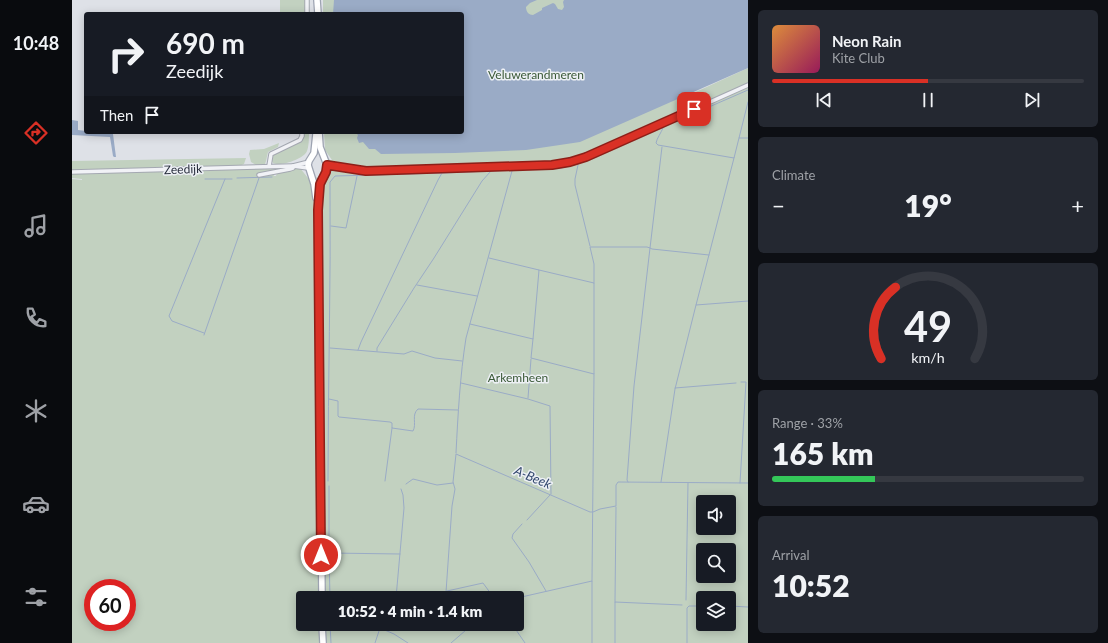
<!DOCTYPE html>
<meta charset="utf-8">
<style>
:root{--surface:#171b24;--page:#242831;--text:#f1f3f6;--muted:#9ea1a6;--line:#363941;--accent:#d93025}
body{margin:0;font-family:Lato,sans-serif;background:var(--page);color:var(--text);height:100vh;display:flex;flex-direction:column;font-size:15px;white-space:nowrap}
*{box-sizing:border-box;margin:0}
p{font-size:13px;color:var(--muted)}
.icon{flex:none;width:22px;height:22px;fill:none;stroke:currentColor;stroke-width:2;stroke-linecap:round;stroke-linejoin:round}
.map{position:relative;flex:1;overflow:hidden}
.drawer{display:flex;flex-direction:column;gap:10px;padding:10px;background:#0d0f14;width:360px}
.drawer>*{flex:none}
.top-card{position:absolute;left:12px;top:12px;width:380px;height:122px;border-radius:4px;box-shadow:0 2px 10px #0003;background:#171b24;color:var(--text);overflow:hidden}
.controls{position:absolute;left:624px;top:495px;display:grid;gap:8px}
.controls a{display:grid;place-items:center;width:40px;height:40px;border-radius:4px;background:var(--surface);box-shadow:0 2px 10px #0003;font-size:20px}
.speed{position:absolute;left:12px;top:579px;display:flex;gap:8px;font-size:20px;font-weight:700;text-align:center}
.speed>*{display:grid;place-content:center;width:52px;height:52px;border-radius:50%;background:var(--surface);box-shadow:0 2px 10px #0003;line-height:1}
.speed .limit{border:6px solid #d22;background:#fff;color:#111}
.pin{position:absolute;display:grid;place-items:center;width:34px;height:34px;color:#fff;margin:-17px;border-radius:8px;box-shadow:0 2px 6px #0006}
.me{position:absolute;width:44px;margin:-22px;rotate:0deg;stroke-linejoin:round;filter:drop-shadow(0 0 3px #0008)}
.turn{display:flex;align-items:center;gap:14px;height:84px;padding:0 16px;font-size:18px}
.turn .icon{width:52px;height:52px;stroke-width:2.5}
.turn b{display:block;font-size:28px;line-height:34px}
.then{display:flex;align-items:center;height:38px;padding:0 16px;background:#0003;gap:8px;font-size:15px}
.big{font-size:30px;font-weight:800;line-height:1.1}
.drawer .widget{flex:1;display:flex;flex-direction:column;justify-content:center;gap:6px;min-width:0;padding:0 14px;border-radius:6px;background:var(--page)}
.drawer .dial{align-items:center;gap:0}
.dial svg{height:104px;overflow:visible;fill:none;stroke:var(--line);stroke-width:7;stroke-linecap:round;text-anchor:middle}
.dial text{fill:var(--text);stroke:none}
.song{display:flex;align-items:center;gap:12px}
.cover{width:48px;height:48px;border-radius:6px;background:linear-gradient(135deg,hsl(30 70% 55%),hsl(330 70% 35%))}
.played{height:4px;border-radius:2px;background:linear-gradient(90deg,var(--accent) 50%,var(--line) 50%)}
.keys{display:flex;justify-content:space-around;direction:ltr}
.heat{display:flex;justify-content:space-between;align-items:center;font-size:22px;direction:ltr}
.charge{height:6px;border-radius:3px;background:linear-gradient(90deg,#34c759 33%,var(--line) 0)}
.trip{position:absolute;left:224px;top:591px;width:228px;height:40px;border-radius:4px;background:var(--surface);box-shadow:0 2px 10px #0003;font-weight:800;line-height:40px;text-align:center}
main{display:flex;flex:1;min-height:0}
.tab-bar{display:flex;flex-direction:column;width:72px;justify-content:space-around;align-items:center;background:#090b0e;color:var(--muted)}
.tab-bar .icon{width:28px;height:28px}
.tab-bar .selected{color:var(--accent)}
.tab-bar b{font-size:18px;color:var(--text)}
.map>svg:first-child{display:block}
.green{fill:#c2d1c0;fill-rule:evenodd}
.water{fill:#9aabc6}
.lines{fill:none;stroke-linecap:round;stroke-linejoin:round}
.stream{stroke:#9aabc6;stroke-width:1}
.minor-casing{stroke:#a4a8b1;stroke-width:5.5}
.primary-casing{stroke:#9ea4b2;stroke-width:8}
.minor{stroke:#f1f2f6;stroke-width:3.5}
.primary{stroke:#fff;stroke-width:5.5}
.route-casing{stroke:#8d1f18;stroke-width:10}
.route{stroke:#d93025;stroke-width:7}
.labels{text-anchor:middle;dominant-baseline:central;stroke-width:3;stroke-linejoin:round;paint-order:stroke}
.park-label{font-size:12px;fill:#395836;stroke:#edf0f5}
.street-label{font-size:12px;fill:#282e3d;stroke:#edf0f5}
.water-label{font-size:13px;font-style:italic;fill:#34496f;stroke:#edf0f5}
</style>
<main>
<nav class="tab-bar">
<b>10:48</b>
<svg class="icon selected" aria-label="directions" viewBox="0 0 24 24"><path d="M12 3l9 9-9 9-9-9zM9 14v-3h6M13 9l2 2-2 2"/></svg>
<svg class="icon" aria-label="music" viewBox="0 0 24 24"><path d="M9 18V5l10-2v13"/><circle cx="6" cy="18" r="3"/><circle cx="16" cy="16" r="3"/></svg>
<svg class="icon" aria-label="phone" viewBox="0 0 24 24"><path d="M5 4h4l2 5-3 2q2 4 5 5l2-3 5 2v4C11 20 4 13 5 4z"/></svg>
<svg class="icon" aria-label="climate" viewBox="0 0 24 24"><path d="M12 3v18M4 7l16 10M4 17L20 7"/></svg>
<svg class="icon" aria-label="car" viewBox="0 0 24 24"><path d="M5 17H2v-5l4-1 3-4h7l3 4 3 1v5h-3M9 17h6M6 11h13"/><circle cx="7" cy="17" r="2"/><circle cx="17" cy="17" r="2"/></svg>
<svg class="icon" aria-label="filters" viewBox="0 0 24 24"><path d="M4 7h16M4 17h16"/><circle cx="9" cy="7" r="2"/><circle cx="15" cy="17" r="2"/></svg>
</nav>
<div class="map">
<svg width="676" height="643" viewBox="0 0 676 643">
<rect width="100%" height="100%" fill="#dee1e7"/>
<g class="green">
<rect x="208" y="0" width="26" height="14"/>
<path d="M 251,0 L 676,0 L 615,96 L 676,68 L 676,643 L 0,643 L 0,179 L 10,180 L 10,179 L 0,178 L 0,174 L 211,167 L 217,168 L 187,173 L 201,174 L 202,176 L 204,176 L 205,173 L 225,168 L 228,168 L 236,178 L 253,177 L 256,171 L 259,169 L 258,163 L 253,155 L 258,160 L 260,160 L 253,150 L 252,132 L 390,132 L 390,14 L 251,14 ZM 631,502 L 657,502 L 657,528 L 631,528 ZM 631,550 L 657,550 L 657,576 L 631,576 ZM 21,588 L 55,588 L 55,622 L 21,622 ZM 231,598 L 445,598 L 445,624 L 231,624 ZM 631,598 L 657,598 L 657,624 L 631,624 Z"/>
<path d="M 232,132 L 237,132 C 237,138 237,146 235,151 C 232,159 208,167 201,163 C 199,159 200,156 203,153 L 228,142 L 231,138 Z"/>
<polygon points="207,143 206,147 196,152 194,161 193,164 184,165 179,162 177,154 178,150 192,149"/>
<polygon points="174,158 172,164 167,166 0,171 0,161"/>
</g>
<g class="water">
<path d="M 262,0 L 465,0 L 458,3 L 454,7 C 454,12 457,15 461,15 L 470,10 L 470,8 L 481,3 L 483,4 L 486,9 L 490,10 L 492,7 L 491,2 L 492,0 L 676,0 L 676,68 L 508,142 L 454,150 L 383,153 L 309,154 L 303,149 L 297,149 L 291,142 L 287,143 L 285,138 L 286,135 L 283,132 L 390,132 L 390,14 L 261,14 Z"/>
<polygon points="0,120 6,121 6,130 14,131 14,132 35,132 36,133 41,134 44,157 42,157 41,156 38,137 0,135"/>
</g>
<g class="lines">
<g class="stream">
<polyline points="676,102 667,138 676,138"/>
<path d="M 591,128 C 589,133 585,138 584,143 L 586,145 L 662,158 L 667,138"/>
<polyline points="590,147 578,248 580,249 637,255"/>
<polyline points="662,158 624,305 676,301"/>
<polyline points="506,165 503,179 503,185 518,246"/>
<polyline points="165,178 200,177"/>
<polyline points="133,179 160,179"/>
<polyline points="259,226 274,228 285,176"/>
<polyline points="522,283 522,264 518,247 575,247 578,248 562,386 555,480 556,482"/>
<polyline points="345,285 405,296"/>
<polyline points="398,324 461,339 467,270 417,258"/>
<polyline points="132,333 100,321 97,316 153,179"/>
<polyline points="132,335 187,178"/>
<polyline points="461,339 459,358 522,374 522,283 467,270"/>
<polyline points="258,348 332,354 340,351 363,358 390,361"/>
<polyline points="286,350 289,342 366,180 370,173"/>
<polyline points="305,351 305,348 342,288 362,258 410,181 419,171"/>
<polyline points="389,383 456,399 478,406 479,494"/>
<polyline points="603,388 664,383"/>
<polyline points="456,398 459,359"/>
<path d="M 257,399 L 266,401 L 266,416 L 267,417 L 318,422 L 320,423 L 320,428 L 341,431 C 345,424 339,415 346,409 L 386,410"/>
<path d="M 384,453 C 386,414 388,376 394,338 L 440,171"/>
<path d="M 256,481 C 256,381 259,282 258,182 L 263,176 L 371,173 L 489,168 L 506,164 L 676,90"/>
<polyline points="313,481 320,428"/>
<polyline points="589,482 603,389 624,305"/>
<polyline points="668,483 674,382 669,382"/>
<polyline points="334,484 341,479 365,485 381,483"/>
<polyline points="257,486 257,552"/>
<polyline points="455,520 478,495"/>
<polyline points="450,524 441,534 440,538 457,562 474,591"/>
<polyline points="520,581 522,374"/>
<polyline points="375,591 411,583 422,598"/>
<polyline points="258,598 257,553 328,554"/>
<polyline points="324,598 332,508 331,495 329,489"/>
<polyline points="346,598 374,592 380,506 383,489 381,482 384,454 518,512 521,512 528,509 544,506 544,485 546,482 676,483"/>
<polyline points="445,598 520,581 520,643"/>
<polyline points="614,600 616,483"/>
<polyline points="543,602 544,507"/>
<polyline points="657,606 676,607"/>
<polyline points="258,624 259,643"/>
<polyline points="440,624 453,643"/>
<polyline points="258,626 306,626 306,624"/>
<polyline points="308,628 322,634 336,643"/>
<polyline points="303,643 308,628 306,626"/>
<polyline points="379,643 401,624"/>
<polyline points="543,643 543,602 610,605"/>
<polyline points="615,643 615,608 617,606 631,606"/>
</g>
<g class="minor-casing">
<g id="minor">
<polyline points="235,0 235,14"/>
<polyline points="255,165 294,171 480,165 498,162 524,153 676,85"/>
<polyline points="197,166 199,154 228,140 230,136 230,132"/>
<polyline points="0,172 221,166 236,168"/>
<polyline points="187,175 218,169 221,168 221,166 237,162"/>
</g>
</g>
<g class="primary-casing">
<g id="primary">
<polyline points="245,0 246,14"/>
<polyline points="247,132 248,147 255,165 254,172 248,184 246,210 250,598"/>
<polyline points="244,198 242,184 236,165 237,161 242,153 244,134"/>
<polyline points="250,624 251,643"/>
</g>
</g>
<use href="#minor" class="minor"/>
<use href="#primary" class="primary"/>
</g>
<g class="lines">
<g class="route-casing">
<polyline id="route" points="249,555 246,210 248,184 254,172 255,165 294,171 480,165 498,162 514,157 622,109"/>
</g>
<use href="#route" class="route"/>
</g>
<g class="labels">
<g class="park-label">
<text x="464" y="74">Veluwerandmeren</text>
<text x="446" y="377">Arkemheen</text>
</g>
<g class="street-label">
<text transform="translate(111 169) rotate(-2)">Zeedijk</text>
</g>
<g class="water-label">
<text transform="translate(461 477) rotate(23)">A-Beek</text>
</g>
</g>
</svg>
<div class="controls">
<a><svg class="icon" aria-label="sound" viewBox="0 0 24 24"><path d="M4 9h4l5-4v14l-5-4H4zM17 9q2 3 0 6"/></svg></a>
<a><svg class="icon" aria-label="search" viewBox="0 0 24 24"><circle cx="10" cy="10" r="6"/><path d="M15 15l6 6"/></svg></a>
<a><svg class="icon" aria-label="layers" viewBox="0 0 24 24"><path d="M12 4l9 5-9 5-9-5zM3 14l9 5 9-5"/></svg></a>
</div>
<div class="speed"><div class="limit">60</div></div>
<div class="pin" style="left:622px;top:109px;background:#d93025"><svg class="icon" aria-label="arrive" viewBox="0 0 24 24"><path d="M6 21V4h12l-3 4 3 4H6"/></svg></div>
<svg class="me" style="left:249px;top:555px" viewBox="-20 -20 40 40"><circle r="17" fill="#d93025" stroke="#fff" stroke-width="3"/><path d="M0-11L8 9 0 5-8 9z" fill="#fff"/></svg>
<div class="trip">10:52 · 4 min · 1.4 km</div>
<div class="top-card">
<div class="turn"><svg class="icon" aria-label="right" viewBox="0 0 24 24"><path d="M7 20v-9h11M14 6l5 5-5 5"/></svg><div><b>690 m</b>Zeedijk</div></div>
<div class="then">Then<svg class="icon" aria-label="arrive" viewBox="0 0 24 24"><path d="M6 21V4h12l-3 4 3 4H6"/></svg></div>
</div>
</div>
<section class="drawer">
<div class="widget">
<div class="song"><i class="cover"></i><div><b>Neon Rain</b><p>Kite Club</p></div></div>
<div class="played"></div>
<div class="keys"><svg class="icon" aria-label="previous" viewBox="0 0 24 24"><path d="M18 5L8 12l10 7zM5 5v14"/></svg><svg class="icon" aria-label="pause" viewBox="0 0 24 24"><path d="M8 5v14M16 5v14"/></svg><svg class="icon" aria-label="next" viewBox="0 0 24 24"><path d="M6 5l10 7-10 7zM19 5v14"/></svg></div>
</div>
<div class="widget"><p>Climate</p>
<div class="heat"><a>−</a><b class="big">19°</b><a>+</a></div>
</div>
<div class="widget dial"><svg viewBox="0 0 100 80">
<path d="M14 69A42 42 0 1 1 86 69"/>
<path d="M14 69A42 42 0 0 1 25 14" stroke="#d93025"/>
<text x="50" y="56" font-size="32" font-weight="700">49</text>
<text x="50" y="72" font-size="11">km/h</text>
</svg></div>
<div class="widget"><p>Range · 33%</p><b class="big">165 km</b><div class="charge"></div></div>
<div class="widget"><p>Arrival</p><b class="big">10:52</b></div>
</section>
</main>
